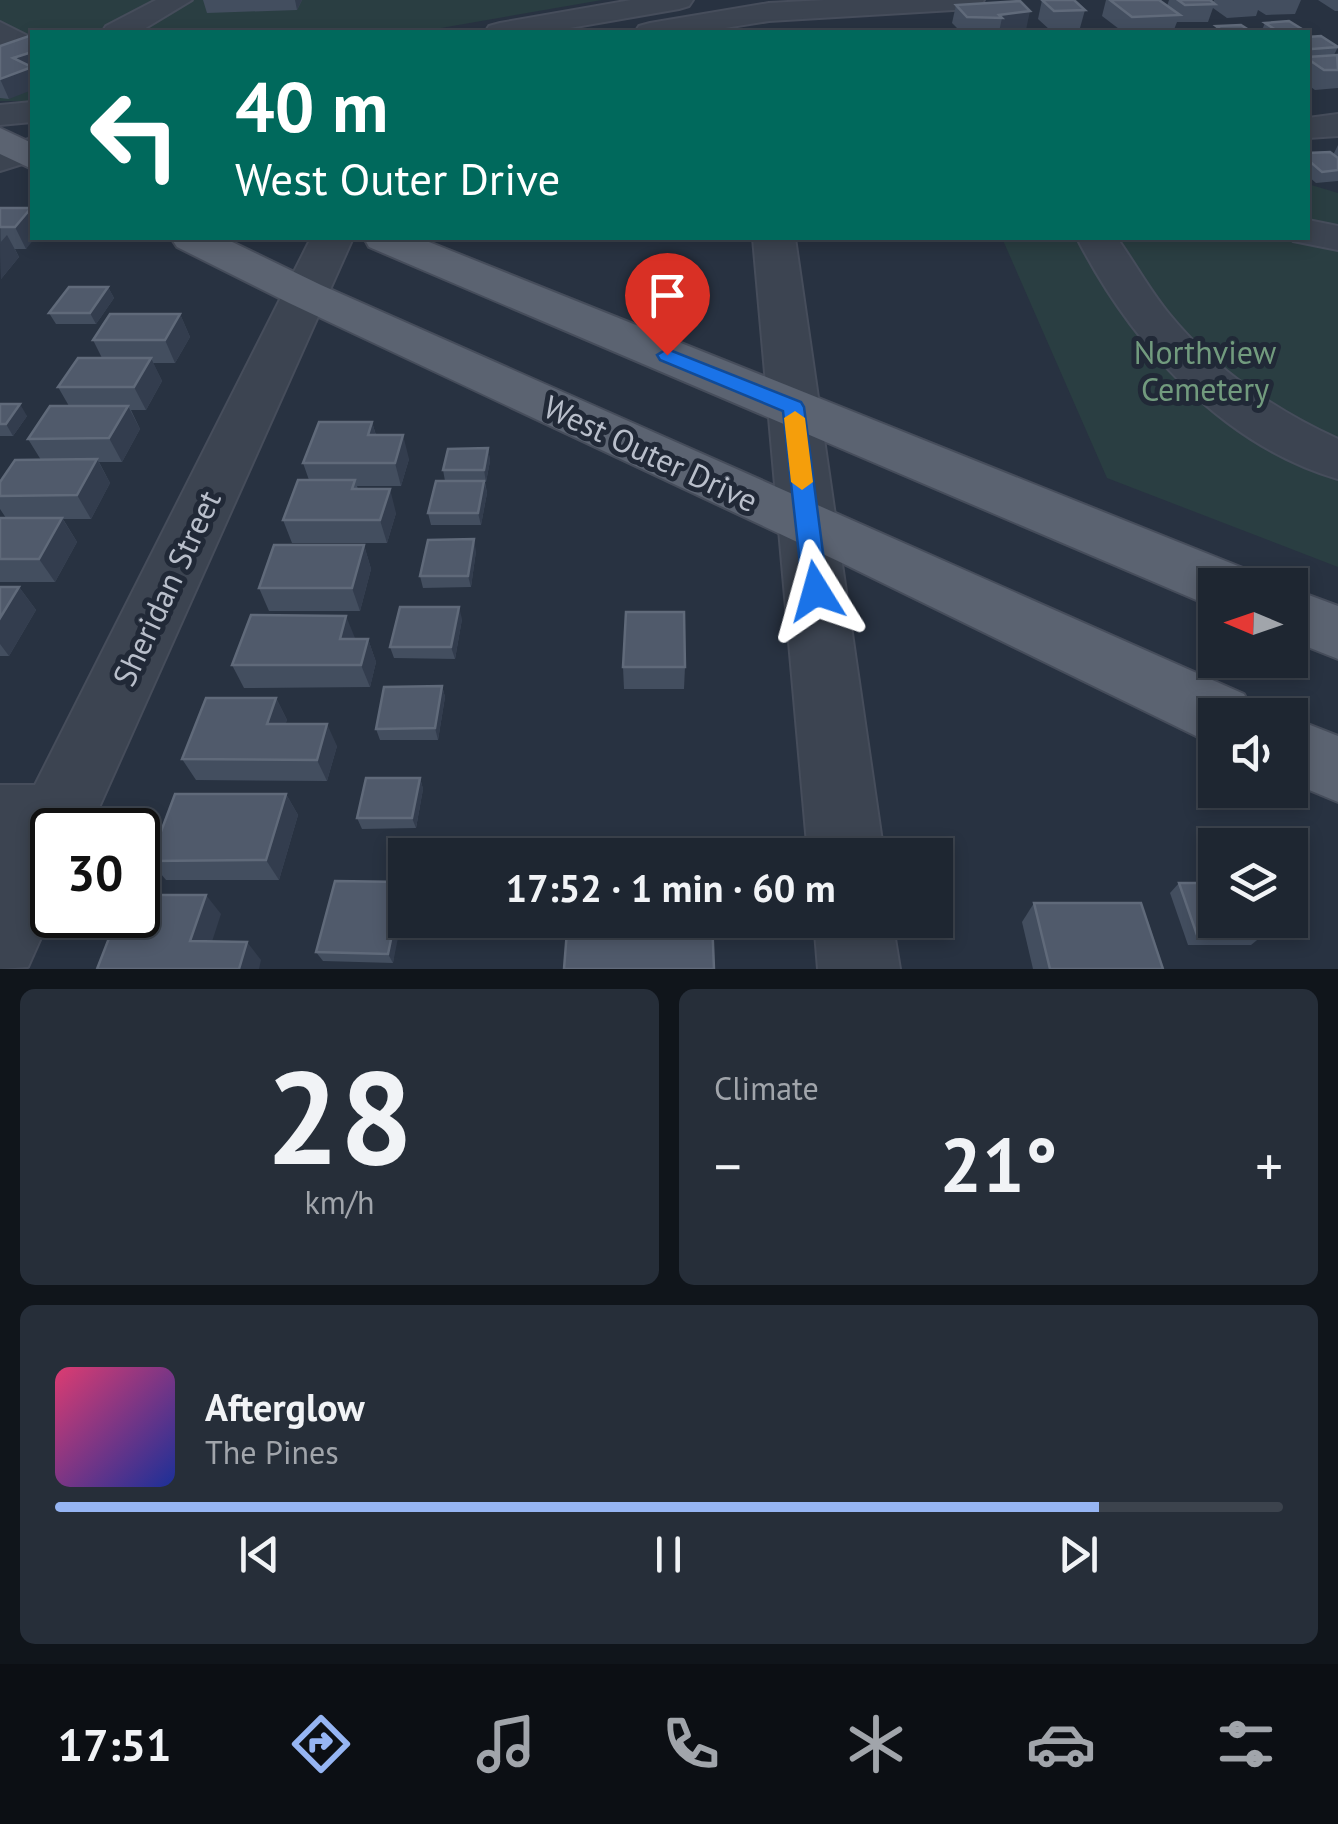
<!DOCTYPE html>
<meta charset="utf-8">
<style>
:root{--surface:#1e2631;--page:#262e39;--text:#f1f3f6;--muted:#a1a5ab;--line:#3c434d;--accent:#96b5f3}
body{margin:0;font-family:"PT Sans",sans-serif;background:var(--page);color:var(--text);height:100vh;display:flex;flex-direction:column;font-size:38px;white-space:nowrap}
*{box-sizing:border-box;margin:0}
p{font-size:32px;color:var(--muted)}
.icon{flex:none;width:55px;height:55px;fill:none;stroke:currentColor;stroke-width:2;stroke-linecap:round;stroke-linejoin:round}
.map{position:relative;height:969px;overflow:hidden}
.details{display:flex;flex-direction:column;gap:20px;padding:20px;background:#10151b;flex:1}
.details>*{flex:none}
.top-card{position:absolute;left:30px;top:30px;width:1280px;height:210px;border-radius:0px;box-shadow:0 5px 15px #0003,0 0 0 2px var(--line);background:#00695c;color:#fff;overflow:hidden}
.needle{width:65px;rotate:272deg}
.tools{position:absolute;left:1198px;top:568px;display:grid;gap:20px}
.tools a{display:grid;place-items:center;width:110px;height:110px;border-radius:0px;background:var(--surface);box-shadow:0 5px 15px #0003,0 0 0 2px var(--line);font-size:50px}
.speed{position:absolute;left:30px;top:808px;display:flex;gap:20px;font-size:50px;font-weight:700;text-align:center}
.speed>*{display:grid;place-content:center;width:130px;height:130px;border-radius:50%;background:var(--surface);box-shadow:0 5px 15px #0003,0 0 0 2px var(--line);line-height:1}
.speed .limit{border:5px solid #111;border-radius:15px;background:#fff;color:#111}
.pin{position:absolute;display:grid;place-items:center;width:85px;height:85px;color:#fff;margin:-102px -42px;border-radius:50% 50% 50% 0;rotate:-45deg;box-shadow:0 0 10px #0007}
.pin .icon{rotate:45deg}
.me{position:absolute;width:110px;margin:-55px;rotate:352deg;stroke-linejoin:round;filter:drop-shadow(0 0 8px #0008)}
.turn{display:flex;align-items:center;gap:35px;height:210px;padding:0 40px;font-size:45px}
.turn .icon{width:130px;height:130px;stroke-width:2.5}
.turn b{display:block;font-size:70px;line-height:85px}
.big{font-size:75px;font-weight:700;line-height:1.1}
.details .card{flex:1;display:flex;flex-direction:column;justify-content:center;gap:15px;min-width:0;padding:0 35px;border-radius:15px;background:var(--page)}
.details .dial{align-items:center;gap:0}
.dial b{font-size:130px;line-height:1}
.song{display:flex;align-items:center;gap:30px}
.cover{width:120px;height:120px;border-radius:15px;background:linear-gradient(135deg,hsl(340 70% 55%),hsl(230 70% 35%))}
.played{height:10px;border-radius:5px;background:linear-gradient(90deg,var(--accent) 85%,var(--line) 85%)}
.keys{display:flex;justify-content:space-around;direction:ltr}
.heat{display:flex;justify-content:space-between;align-items:center;font-size:55px;direction:ltr}
.details .tiles{flex:1;display:grid;gap:20px;grid-template-columns:1fr 1fr}
.card:last-child{grid-column:span 2}
.trip{position:absolute;left:388px;top:838px;width:565px;height:100px;border-radius:0px;background:var(--surface);box-shadow:0 5px 15px #0003,0 0 0 2px var(--line);font-weight:700;line-height:100px;text-align:center}
.dock{display:flex;height:160px;justify-content:space-around;align-items:center;background:#0c0f14;color:var(--muted)}
.dock .icon{width:70px;height:70px}
.dock .active{color:var(--accent)}
.dock b{font-size:45px;color:var(--text)}
.map>svg:first-child{display:block}
.green{fill:#2a3e42}
.lines{fill:none;stroke-linecap:round;stroke-linejoin:round}
.minor-casing{stroke:#464d5b;stroke-width:4}
.major-casing{stroke:#464d5b;stroke-width:4}
.minor{fill:#3c4451;fill-rule:evenodd}
.major{fill:#5b6371;fill-rule:evenodd}
.wall{fill:#434e5f}
.shaded-wall{fill:#333d4e}
.building{fill:#505a6b;stroke:#606a7a;stroke-width:2.5}
.route{fill:#1a73e8;stroke:#114b97;stroke-width:2.5}
.slow{fill:#f59e0b}
.labels{text-anchor:middle;dominant-baseline:central;stroke-width:10;stroke-linejoin:round;paint-order:stroke}
.park-label{font-size:32px;fill:#729b7e;stroke:#212937}
.street-label{font-size:32px;fill:#b9bfcb;stroke:#212937}
</style>
<div class="map">
<svg width="1338" height="969" viewBox="0 0 1338 969">
<rect width="100%" height="100%" fill="#283241"/>
<g class="green">
<polygon points="0,0 602,0 418,32 32,32 32,101 0,101"/>
<polygon points="1308,184 1338,193 1338,567 1107,478 1002,238 1308,238"/>
</g>
<g class="lines">
<g class="minor-casing">
<g id="minor">
<polygon points="156,0 192,0 139,32 102,32 106,26"/>
<polygon points="631,0 693,0 689,6 679,9 547,32 485,32 489,26 500,23"/>
<polygon points="825,0 984,0 980,6 970,9 769,21 700,32 635,32 639,26 650,23 769,3"/>
<polygon points="0,22 32,38 32,57 0,45"/>
<polygon points="32,102 32,122 0,125 0,105"/>
<polygon points="1338,114 1338,136 1308,138 1308,118"/>
<polygon points="32,138 32,161 0,171 0,148"/>
<polygon points="1308,220 1338,226 1338,250 1293,241 1291,238 1308,238"/>
<polygon points="311,238 353,238 89,830 52,830 52,913 28,967 0,969 0,785 35,785"/>
<polygon points="753,238 795,238 884,855 808,855"/>
<path d="M 1077,238 L 1117,238 C 1135,263 1150,291 1170,315 C 1213,368 1276,411 1338,439 L 1338,479 C 1221,445 1130,342 1077,238 Z"/>
<polygon points="814,920 892,920 900,969 818,969"/>
</g>
</g>
<g class="major-casing">
<g id="major">
<polygon points="0,128 32,143 32,169 0,154"/>
<polygon points="171,238 224,238 321,285 1244,694 1254,715 1215,715 1215,743 1196,736 842,563 289,303 177,247"/>
<polygon points="364,238 419,238 1243,568 1252,585 1215,585 1215,606 1201,602 369,247"/>
<polygon points="1290,588 1338,606 1338,659 1290,640"/>
<polygon points="1290,717 1338,736 1338,802 1290,782"/>
</g>
</g>
<use href="#minor" class="minor"/>
<use href="#major" class="major"/>
</g>
<g class="wall">
<polygon points="203,0 302,0 297,10 207,13"/>
<polygon points="1042,0 1085,10 1080,28 1050,30 1038,19"/>
<polygon points="1106,0 1159,0 1167,6 1169,0 1210,0 1213,3 1214,0 1301,0 1295,14 1266,15 1258,10 1256,16 1227,18 1213,8 1208,22 1177,22 1173,32 1123,32 1102,16"/>
<polygon points="1318,0 1338,0 1338,11 1335,11"/>
<polygon points="1020,1 1026,30 1003,32 961,32 952,23 956,5"/>
<polygon points="1265,23 1305,31 1261,32"/>
<polygon points="1308,37 1338,47 1334,55 1338,56 1338,88 1315,90 1308,85"/>
<polygon points="0,46 9,99 0,98"/>
<polygon points="1338,145 1338,181 1316,183 1308,176 1308,153 1333,155"/>
<polygon points="0,208 31,208 32,210 32,238 26,249 15,249 19,257 1,279"/>
<polygon points="108,287 114,298 96,324 56,324 49,313"/>
<polygon points="180,314 190,337 175,363 153,363 162,381 146,410 131,410 140,429 122,462 99,462 110,483 91,519 63,519 77,542 55,582 0,582 0,518 6,518 0,509 0,482 41,460 28,439 69,406 58,387 102,358 93,340"/>
<polygon points="0,404 27,416 13,436 0,436"/>
<polygon points="372,422 376,435 409,459 401,486 357,486 358,489 396,513 387,543 292,543 283,520 309,480 303,463"/>
<polygon points="488,448 490,461 486,482 485,482 487,493 481,525 431,525 428,513 445,481 443,470"/>
<polygon points="364,545 371,569 360,611 269,611 259,588"/>
<polygon points="476,551 471,587 423,588 420,576"/>
<polygon points="0,587 19,587 36,610 9,656 0,656"/>
<polygon points="462,619 455,659 394,658 390,647"/>
<polygon points="355,639 368,639 376,662 370,687 244,688 232,665"/>
<polygon points="623,667 685,667 684,689 624,689"/>
<polygon points="442,686 445,697 438,740 380,740 376,729"/>
<polygon points="276,698 287,720 285,724 337,746 327,781 196,780 182,759"/>
<polygon points="420,778 423,789 416,828 362,829 357,818"/>
<polygon points="286,794 298,815 279,880 166,880 150,861"/>
<polygon points="403,882 393,963 323,961 316,952"/>
<polygon points="1179,883 1262,936 1251,945 1188,945 1170,893"/>
<polygon points="1034,903 1163,969 1033,969 1022,922"/>
<polygon points="475,920 537,920 535,940 477,940 473,931"/>
</g>
<g class="shaded-wall">
<polygon points="295,0 302,0 297,10"/>
<polygon points="1030,11 1026,30 999,32 1002,18 999,15"/>
<polygon points="32,52 32,90 9,99 0,79 13,58"/>
<polygon points="31,208 32,238 35,238 26,249 15,227"/>
<polygon points="7,235 19,257 1,279 0,243"/>
<polygon points="108,287 114,298 96,324 90,313"/>
<polygon points="180,314 190,337 175,363 165,340"/>
<polygon points="151,358 162,381 146,410 134,387"/>
<polygon points="20,404 27,416 13,436 6,424"/>
<polygon points="128,406 140,429 122,462 109,438"/>
<polygon points="372,422 379,446 368,435"/>
<polygon points="403,435 409,459 401,486 395,463"/>
<polygon points="488,448 490,461 486,482 484,470"/>
<polygon points="97,459 110,483 91,519 77,495"/>
<polygon points="484,481 487,493 481,525 478,513"/>
<polygon points="390,489 396,513 387,543 380,520"/>
<polygon points="62,518 77,542 55,582 39,559"/>
<polygon points="474,539 476,551 471,587 468,576"/>
<polygon points="364,545 371,569 360,611 352,588"/>
<polygon points="19,587 36,610 9,656 0,644 0,618"/>
<polygon points="459,607 462,619 455,659 451,647"/>
<polygon points="346,616 355,638 340,639"/>
<polygon points="368,639 376,662 370,687 361,665"/>
<polygon points="442,686 445,697 438,740 435,728"/>
<polygon points="276,698 287,720 278,746 267,724"/>
<polygon points="327,724 337,746 327,781 317,760"/>
<polygon points="420,778 423,789 416,828 412,818"/>
<polygon points="286,794 298,815 279,880 266,860"/>
<polygon points="403,882 405,887 405,903 393,963 388,954"/>
<polygon points="206,895 221,914 206,960 190,941"/>
<polygon points="534,920 537,920 535,940 533,930"/>
<polygon points="247,942 261,960 259,969 239,969"/>
</g>
<g class="building">
<polygon points="1042,0 1074,0 1085,10 1054,11"/>
<polygon points="1110,0 1159,0 1180,15 1132,17"/>
<polygon points="1178,0 1210,0 1215,4 1185,5"/>
<polygon points="1020,1 1030,11 999,15 1002,18 967,17 956,5"/>
<polygon points="1289,21 1305,31 1279,32 1265,23"/>
<polygon points="1241,25 1252,32 1224,32 1216,26"/>
<polygon points="29,36 32,37 32,52 13,58 32,67 0,79 0,46"/>
<polygon points="1321,36 1338,47 1312,49 1308,46 1308,37"/>
<polygon points="1337,55 1338,70 1324,70 1308,59 1308,57"/>
<polygon points="1330,152 1338,158 1338,170 1322,172 1308,160 1308,153"/>
<polygon points="0,208 31,208 15,227 0,227"/>
<polygon points="69,287 108,287 90,313 49,313"/>
<polygon points="110,314 180,314 165,340 93,340"/>
<polygon points="78,358 151,358 134,387 58,387"/>
<polygon points="0,404 20,404 6,424 0,424"/>
<polygon points="50,406 128,406 109,438 28,439"/>
<polygon points="319,422 372,422 368,435 403,435 395,463 303,463"/>
<polygon points="488,448 484,470 443,470 448,449"/>
<polygon points="97,459 77,495 0,496 0,482 15,460"/>
<polygon points="298,480 355,480 352,489 390,489 380,520 283,520"/>
<polygon points="436,481 484,481 478,513 428,513"/>
<polygon points="0,518 62,518 39,559 0,559"/>
<polygon points="474,539 468,576 420,576 428,540"/>
<polygon points="274,545 364,545 352,588 259,588"/>
<polygon points="0,587 19,587 0,618"/>
<polygon points="400,607 459,607 451,647 390,647"/>
<polygon points="626,612 684,612 685,667 623,667"/>
<polygon points="251,615 346,616 340,639 368,639 361,665 232,665"/>
<polygon points="442,686 435,728 376,729 384,687"/>
<polygon points="206,698 276,698 267,724 327,724 317,760 182,759"/>
<polygon points="366,778 420,778 412,818 357,818"/>
<polygon points="175,794 286,794 266,860 150,861"/>
<polygon points="335,881 403,882 388,954 316,952"/>
<polygon points="1179,883 1215,883 1215,920 1256,920 1262,936 1197,935"/>
<polygon points="138,895 206,895 190,941 247,942 239,969 97,969 118,915 138,915"/>
<polygon points="1034,903 1141,903 1163,969 1050,969"/>
<polygon points="475,920 534,920 533,930 473,931"/>
<polygon points="599,920 712,920 714,969 564,969 567,931 599,930"/>
</g>
<polygon class="route" points="667,349 801,402 804,407 828,591 824,598 807,598 803,591 783,411 660,360 657,355"/>
<polygon class="slow" points="795,411 805,418 813,482 802,490 791,482 784,418"/>
<g class="labels">
<g class="park-label">
<text x="1205" y="352">Northview<tspan x="1205" dy="37">Cemetery</tspan></text>
</g>
<g class="street-label">
<text transform="translate(651 453) rotate(25)">West Outer Drive</text>
<text transform="translate(166 588) rotate(-65)">Sheridan Street</text>
</g>
</g>
</svg>
<div class="tools">
<a><svg class="needle" viewBox="-14 -14 28 28"><path d="M0-13l5 13h-10z" fill="#e53935"/><path d="M0 13l5-13h-10z" fill="#a1a5ab"/></svg></a>
<a><svg class="icon" aria-label="sound" viewBox="0 0 24 24"><path d="M4 9h4l5-4v14l-5-4H4zM17 9q2 3 0 6"/></svg></a>
<a><svg class="icon" aria-label="layers" viewBox="0 0 24 24"><path d="M12 4l9 5-9 5-9-5zM3 14l9 5 9-5"/></svg></a>
</div>
<div class="speed"><div class="limit">30</div></div>
<div class="pin" style="left:667px;top:355px;background:#d93025"><svg class="icon" aria-label="arrive" viewBox="0 0 24 24"><path d="M6 21V4h12l-3 4 3 4H6"/></svg></div>
<svg class="me" style="left:816px;top:591px" viewBox="-20 -20 40 40"><path d="M0-17L14 15 0 8-14 15z" fill="#1a73e8" stroke="#fff" stroke-width="4"/></svg>
<div class="trip">17:52 · 1 min · 60 m</div>
<div class="top-card">
<div class="turn"><svg class="icon" aria-label="left" viewBox="0 0 24 24"><path d="M17 20v-9H6M10 6l-5 5 5 5"/></svg><div><b>40 m</b>West Outer Drive</div></div>
</div>
</div>
<section class="details">
<div class="tiles">
<div class="card dial"><b>28</b><p>km/h</p></div>
<div class="card"><p>Climate</p>
<div class="heat"><a>−</a><b class="big">21°</b><a>+</a></div>
</div>
<div class="card">
<div class="song"><i class="cover"></i><div><b>Afterglow</b><p>The Pines</p></div></div>
<div class="played"></div>
<div class="keys"><svg class="icon" aria-label="previous" viewBox="0 0 24 24"><path d="M18 5L8 12l10 7zM5 5v14"/></svg><svg class="icon" aria-label="pause" viewBox="0 0 24 24"><path d="M8 5v14M16 5v14"/></svg><svg class="icon" aria-label="next" viewBox="0 0 24 24"><path d="M6 5l10 7-10 7zM19 5v14"/></svg></div>
</div>
</div>
</section>
<nav class="dock">
<b>17:51</b>
<svg class="icon active" aria-label="directions" viewBox="0 0 24 24"><path d="M12 3l9 9-9 9-9-9zM9 14v-3h6M13 9l2 2-2 2"/></svg>
<svg class="icon" aria-label="music" viewBox="0 0 24 24"><path d="M9 18V5l10-2v13"/><circle cx="6" cy="18" r="3"/><circle cx="16" cy="16" r="3"/></svg>
<svg class="icon" aria-label="phone" viewBox="0 0 24 24"><path d="M5 4h4l2 5-3 2q2 4 5 5l2-3 5 2v4C11 20 4 13 5 4z"/></svg>
<svg class="icon" aria-label="climate" viewBox="0 0 24 24"><path d="M12 3v18M4 7l16 10M4 17L20 7"/></svg>
<svg class="icon" aria-label="car" viewBox="0 0 24 24"><path d="M5 17H2v-5l4-1 3-4h7l3 4 3 1v5h-3M9 17h6M6 11h13"/><circle cx="7" cy="17" r="2"/><circle cx="17" cy="17" r="2"/></svg>
<svg class="icon" aria-label="filters" viewBox="0 0 24 24"><path d="M4 7h16M4 17h16"/><circle cx="9" cy="7" r="2"/><circle cx="15" cy="17" r="2"/></svg>
</nav>
